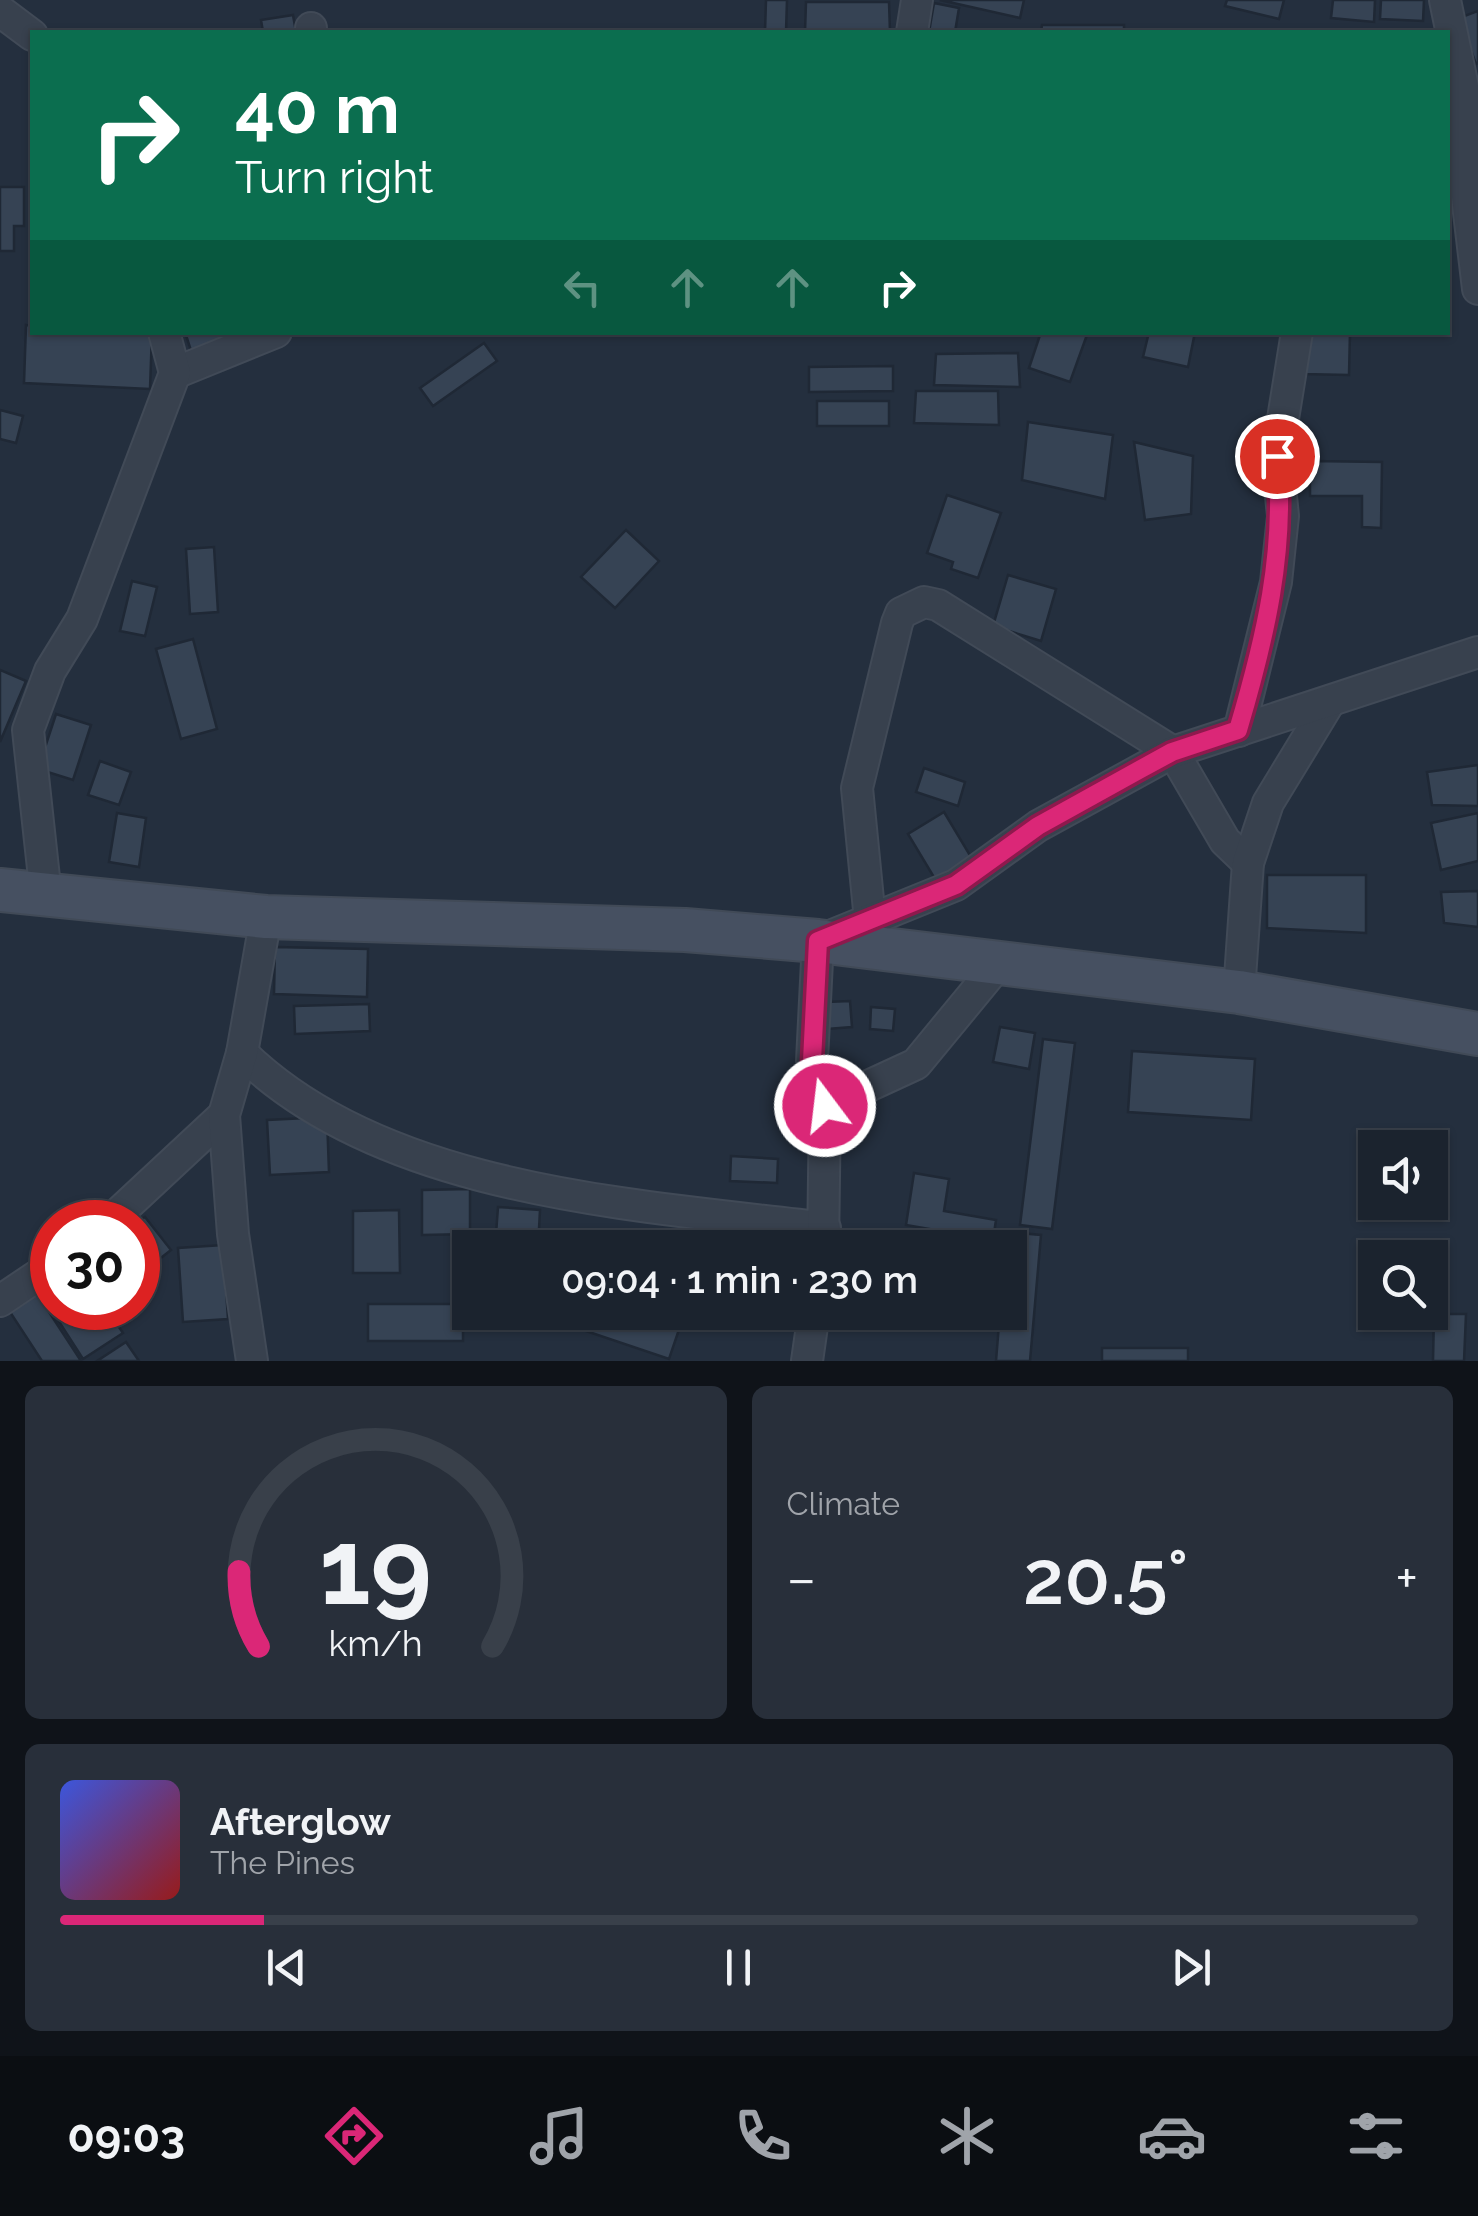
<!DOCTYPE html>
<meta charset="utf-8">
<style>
:root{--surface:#1b232e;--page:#282f3a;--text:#f1f3f6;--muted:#a0a4aa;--line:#39404a;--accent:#db2777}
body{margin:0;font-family:Raleway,sans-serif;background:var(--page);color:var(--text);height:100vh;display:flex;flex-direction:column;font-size:38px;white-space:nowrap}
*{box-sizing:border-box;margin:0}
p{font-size:32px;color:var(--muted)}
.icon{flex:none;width:55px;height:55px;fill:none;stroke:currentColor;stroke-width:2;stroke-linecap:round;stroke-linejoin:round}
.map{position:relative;height:1361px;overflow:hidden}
.side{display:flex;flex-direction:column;gap:25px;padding:25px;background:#0f1319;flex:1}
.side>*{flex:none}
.hud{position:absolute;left:30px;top:30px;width:1420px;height:305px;border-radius:0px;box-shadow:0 2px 8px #0004,0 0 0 2px var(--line);background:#0b6e4f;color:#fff;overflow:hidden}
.buttons{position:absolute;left:1358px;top:1130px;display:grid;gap:20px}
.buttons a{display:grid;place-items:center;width:90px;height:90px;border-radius:0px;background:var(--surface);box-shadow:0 2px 8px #0004,0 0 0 2px var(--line);font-size:50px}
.speed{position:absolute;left:30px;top:1200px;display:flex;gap:20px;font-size:50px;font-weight:700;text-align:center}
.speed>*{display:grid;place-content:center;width:130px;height:130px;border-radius:50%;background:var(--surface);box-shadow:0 2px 8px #0004,0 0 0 2px var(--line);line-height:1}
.speed .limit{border:15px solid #d22;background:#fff;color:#111}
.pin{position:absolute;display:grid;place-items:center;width:85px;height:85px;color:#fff;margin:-42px;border:5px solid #fff;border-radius:50%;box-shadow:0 2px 10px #0007}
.me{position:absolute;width:110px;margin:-55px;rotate:345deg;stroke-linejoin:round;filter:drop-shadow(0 0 8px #0008)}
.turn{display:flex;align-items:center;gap:35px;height:210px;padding:0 40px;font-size:45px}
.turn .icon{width:130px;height:130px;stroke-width:2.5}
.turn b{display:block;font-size:70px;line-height:85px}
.lanes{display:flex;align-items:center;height:95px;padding:0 40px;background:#0003;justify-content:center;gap:50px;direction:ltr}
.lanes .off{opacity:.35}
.big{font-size:75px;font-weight:600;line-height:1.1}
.side .tile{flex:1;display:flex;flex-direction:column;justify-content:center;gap:15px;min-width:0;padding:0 35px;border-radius:15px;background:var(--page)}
.side .dial{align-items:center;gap:0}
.dial svg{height:260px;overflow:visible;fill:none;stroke:var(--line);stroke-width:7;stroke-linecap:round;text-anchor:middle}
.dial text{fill:var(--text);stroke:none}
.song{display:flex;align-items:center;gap:30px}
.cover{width:120px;height:120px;border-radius:15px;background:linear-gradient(135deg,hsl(230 70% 55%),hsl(0 70% 35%))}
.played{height:10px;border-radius:5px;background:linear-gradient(90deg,var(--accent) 15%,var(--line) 15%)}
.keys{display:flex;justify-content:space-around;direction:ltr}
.heat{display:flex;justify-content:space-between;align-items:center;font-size:55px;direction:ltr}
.side .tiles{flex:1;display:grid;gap:25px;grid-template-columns:1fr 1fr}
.tile:last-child{grid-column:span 2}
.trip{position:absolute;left:452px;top:1230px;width:575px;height:100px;border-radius:0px;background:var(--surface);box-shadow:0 2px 8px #0004,0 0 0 2px var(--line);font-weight:600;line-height:100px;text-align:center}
.dock{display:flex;height:160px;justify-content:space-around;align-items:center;background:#0b0e12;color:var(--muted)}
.dock .icon{width:70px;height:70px}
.dock .current{color:var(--accent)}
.dock b{font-size:45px;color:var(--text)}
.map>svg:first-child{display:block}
.building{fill:#364354;stroke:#1f2835;stroke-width:2.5}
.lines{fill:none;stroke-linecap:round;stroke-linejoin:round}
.street-casing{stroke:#414a57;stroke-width:34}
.secondary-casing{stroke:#414a57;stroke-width:46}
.street{stroke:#38414e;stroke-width:30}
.secondary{stroke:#465061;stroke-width:42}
.route-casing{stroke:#8e194d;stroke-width:25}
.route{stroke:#db2777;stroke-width:18}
</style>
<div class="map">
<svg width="1478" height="1361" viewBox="0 0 1478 1361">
<rect width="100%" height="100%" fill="#242f3e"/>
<g class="building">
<polygon points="766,0 787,0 786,32 765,32"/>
<polygon points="940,0 1024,0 1020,18"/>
<polygon points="1227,0 1284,0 1279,19 1225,6"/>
<polygon points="1333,0 1375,0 1374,22 1331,18"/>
<polygon points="1381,0 1424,0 1423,21 1380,19"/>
<polygon points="806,2 889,2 890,32 805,32"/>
<polygon points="934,3 959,8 955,32 929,32"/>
<polygon points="1478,11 1478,63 1476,64 1459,18"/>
<polygon points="293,15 296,32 263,32 261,20"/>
<polygon points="1042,25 1124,25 1124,32 1041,32"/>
<polygon points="0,187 24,187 24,226 14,226 14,251 0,251"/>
<polygon points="26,325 32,326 32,332 152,332 150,389 24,383"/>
<polygon points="185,332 269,332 193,357"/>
<polygon points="1041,332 1088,332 1070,382 1029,368"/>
<polygon points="1149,332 1195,332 1188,367 1143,357"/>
<polygon points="1303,332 1350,332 1349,375 1302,374"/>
<polygon points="484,343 497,361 433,406 420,388"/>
<polygon points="1018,353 1020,387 934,385 936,354"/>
<polygon points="893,366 893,391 809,392 809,367"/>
<polygon points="916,391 998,391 999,425 914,423"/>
<rect x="817" y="401" width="72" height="25"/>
<polygon points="0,410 23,416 16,443 0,439"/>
<polygon points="1028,422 1113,435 1105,499 1022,480"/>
<polygon points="1134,442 1193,456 1191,514 1145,520"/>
<polygon points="1310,461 1382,462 1381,528 1362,527 1362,496 1310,496"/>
<polygon points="947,495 1001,513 978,578 951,569 953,562 927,553"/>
<polygon points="626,530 659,561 615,608 581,577"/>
<polygon points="214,547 218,612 190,614 186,549"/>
<polygon points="1008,575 1056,589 1041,641 993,626"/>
<polygon points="132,581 157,587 145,636 120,631"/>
<polygon points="193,639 217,729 181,739 156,649"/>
<polygon points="0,670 26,681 0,742"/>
<polygon points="56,714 91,725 73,780 38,769"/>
<polygon points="100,761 131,772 119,805 88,795"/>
<polygon points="1478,765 1478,806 1432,805 1427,772"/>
<polygon points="924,768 965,782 958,806 916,792"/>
<polygon points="944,812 974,862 938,884 908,834"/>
<polygon points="117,813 146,818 139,867 109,862"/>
<polygon points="1478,813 1478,861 1441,870 1431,823"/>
<polygon points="1267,875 1366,875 1366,933 1267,928"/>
<polygon points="1478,891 1478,927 1444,923 1441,892"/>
<polygon points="275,947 368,949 367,997 274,994"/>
<polygon points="850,1001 852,1027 827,1029 826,1002"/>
<polygon points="369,1004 370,1031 295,1034 294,1006"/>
<polygon points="871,1007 895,1009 893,1031 870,1029"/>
<polygon points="1000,1027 1035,1033 1029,1069 993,1062"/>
<polygon points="1043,1039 1075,1043 1052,1229 1020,1225"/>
<polygon points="1132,1051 1255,1059 1251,1120 1128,1112"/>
<polygon points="327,1117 329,1172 270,1175 267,1120"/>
<polygon points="731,1156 778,1159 777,1183 730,1181"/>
<polygon points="914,1173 949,1179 944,1211 996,1220 993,1240 906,1225"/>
<polygon points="470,1189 470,1234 422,1235 422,1190"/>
<polygon points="498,1207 540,1210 538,1248 495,1248"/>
<polygon points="399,1210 400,1273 353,1273 353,1211"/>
<polygon points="145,1217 171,1250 138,1276 137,1222"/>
<polygon points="1007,1232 1041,1235 1030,1361 996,1361 1000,1312 1010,1312"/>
<polygon points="223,1245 228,1319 183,1322 178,1248"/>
<polygon points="52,1284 52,1308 106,1308 123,1333 83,1359 40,1292"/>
<polygon points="36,1292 81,1361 42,1361 8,1309"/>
<rect x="368" y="1304" width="95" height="37"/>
<polygon points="586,1312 685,1312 669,1359 580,1329"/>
<polygon points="1434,1314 1466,1314 1464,1361 1433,1361"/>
<polygon points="126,1342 139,1361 97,1361"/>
<rect x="1102" y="1348" width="86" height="13"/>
</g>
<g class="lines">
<g class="street-casing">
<g id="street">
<polyline points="1445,0 1465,97 1465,179 1478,289"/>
<polyline points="0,11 32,35"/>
<polyline points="311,28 311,32"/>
<polyline points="912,32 917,0"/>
<polyline points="175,373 276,332"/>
<polyline points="1239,731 1276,582 1283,516 1277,456 1297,332"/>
<polyline points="46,896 28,730 50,671 82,619 175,373 164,332"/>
<polyline points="870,920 857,788 897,623 901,613 924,602 938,605 1173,752 1225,841 1248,863"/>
<polyline points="1239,992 1248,863 1268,803 1330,701"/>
<path d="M 242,1053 C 383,1192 638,1205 825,1228"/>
<polyline points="825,1106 916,1064 1000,962"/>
<polyline points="109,1222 224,1115"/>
<polyline points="823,1248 825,1106 812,1061 818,941 956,885 1038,826 1173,752 1478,652"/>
<polyline points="0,1301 52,1266"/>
<polyline points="252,1361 233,1234 224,1115 242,1053 266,917"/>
<polyline points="807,1361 814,1312"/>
</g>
</g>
<g class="secondary-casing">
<polyline id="secondary" points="0,890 266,917 685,930 818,941 1239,992 1478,1034"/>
</g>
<use href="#street" class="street"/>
<use href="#secondary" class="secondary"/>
</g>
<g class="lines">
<g class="route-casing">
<path id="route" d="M 825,1106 L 812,1061 L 818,941 L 956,885 L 1038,826 L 1139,770 L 1172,752 L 1238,730 C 1265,639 1286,552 1277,456"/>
</g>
<use href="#route" class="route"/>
</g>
</svg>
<div class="buttons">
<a><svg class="icon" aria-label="sound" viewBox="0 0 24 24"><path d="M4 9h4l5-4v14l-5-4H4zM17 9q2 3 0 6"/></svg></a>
<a><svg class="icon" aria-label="search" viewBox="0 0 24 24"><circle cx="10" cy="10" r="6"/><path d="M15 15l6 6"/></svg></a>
</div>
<div class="speed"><div class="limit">30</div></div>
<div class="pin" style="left:1277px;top:456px;background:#d93025"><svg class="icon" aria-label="arrive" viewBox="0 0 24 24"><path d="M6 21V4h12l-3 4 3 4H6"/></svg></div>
<svg class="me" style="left:825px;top:1106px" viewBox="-20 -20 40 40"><circle r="17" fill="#db2777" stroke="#fff" stroke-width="3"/><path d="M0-11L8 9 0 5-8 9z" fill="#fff"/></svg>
<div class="trip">09:04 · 1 min · 230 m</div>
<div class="hud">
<div class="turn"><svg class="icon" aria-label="right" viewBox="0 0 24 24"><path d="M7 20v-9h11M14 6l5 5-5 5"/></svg><div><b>40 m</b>Turn right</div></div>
<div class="lanes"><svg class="icon off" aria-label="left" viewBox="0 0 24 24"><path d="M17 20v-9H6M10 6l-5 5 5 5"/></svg><svg class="icon off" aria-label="ahead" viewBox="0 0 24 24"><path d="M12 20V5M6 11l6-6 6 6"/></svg><svg class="icon off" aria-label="ahead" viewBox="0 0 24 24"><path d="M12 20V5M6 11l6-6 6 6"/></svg><svg class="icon" aria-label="right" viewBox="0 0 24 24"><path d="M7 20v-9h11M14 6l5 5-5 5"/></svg></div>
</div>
</div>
<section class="side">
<div class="tiles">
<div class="tile dial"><svg viewBox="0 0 100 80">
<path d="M14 69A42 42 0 1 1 86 69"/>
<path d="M14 69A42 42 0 0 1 8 46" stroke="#db2777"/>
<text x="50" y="56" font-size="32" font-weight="700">19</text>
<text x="50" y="72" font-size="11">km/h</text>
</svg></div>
<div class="tile"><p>Climate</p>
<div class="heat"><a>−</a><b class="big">20.5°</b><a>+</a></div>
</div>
<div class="tile">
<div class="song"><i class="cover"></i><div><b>Afterglow</b><p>The Pines</p></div></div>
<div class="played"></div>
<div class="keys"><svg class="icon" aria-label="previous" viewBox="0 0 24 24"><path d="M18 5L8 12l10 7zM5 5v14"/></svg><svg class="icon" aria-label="pause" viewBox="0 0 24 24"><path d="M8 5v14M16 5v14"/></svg><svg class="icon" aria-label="next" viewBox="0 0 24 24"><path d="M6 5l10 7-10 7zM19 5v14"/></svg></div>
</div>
</div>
</section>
<nav class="dock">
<b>09:03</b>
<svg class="icon current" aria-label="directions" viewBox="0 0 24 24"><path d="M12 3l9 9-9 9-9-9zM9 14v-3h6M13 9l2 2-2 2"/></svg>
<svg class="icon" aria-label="music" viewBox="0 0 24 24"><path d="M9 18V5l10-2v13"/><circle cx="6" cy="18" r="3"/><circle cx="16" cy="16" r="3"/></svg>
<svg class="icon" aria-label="phone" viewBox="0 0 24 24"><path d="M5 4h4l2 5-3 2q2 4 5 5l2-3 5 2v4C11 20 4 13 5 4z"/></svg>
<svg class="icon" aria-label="climate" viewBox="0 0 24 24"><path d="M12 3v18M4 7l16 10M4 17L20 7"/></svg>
<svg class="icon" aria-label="car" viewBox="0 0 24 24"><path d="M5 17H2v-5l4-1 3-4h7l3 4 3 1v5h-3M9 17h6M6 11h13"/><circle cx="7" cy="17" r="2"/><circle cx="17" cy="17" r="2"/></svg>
<svg class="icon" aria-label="filters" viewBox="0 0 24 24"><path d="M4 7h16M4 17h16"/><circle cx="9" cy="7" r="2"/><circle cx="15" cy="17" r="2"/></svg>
</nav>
